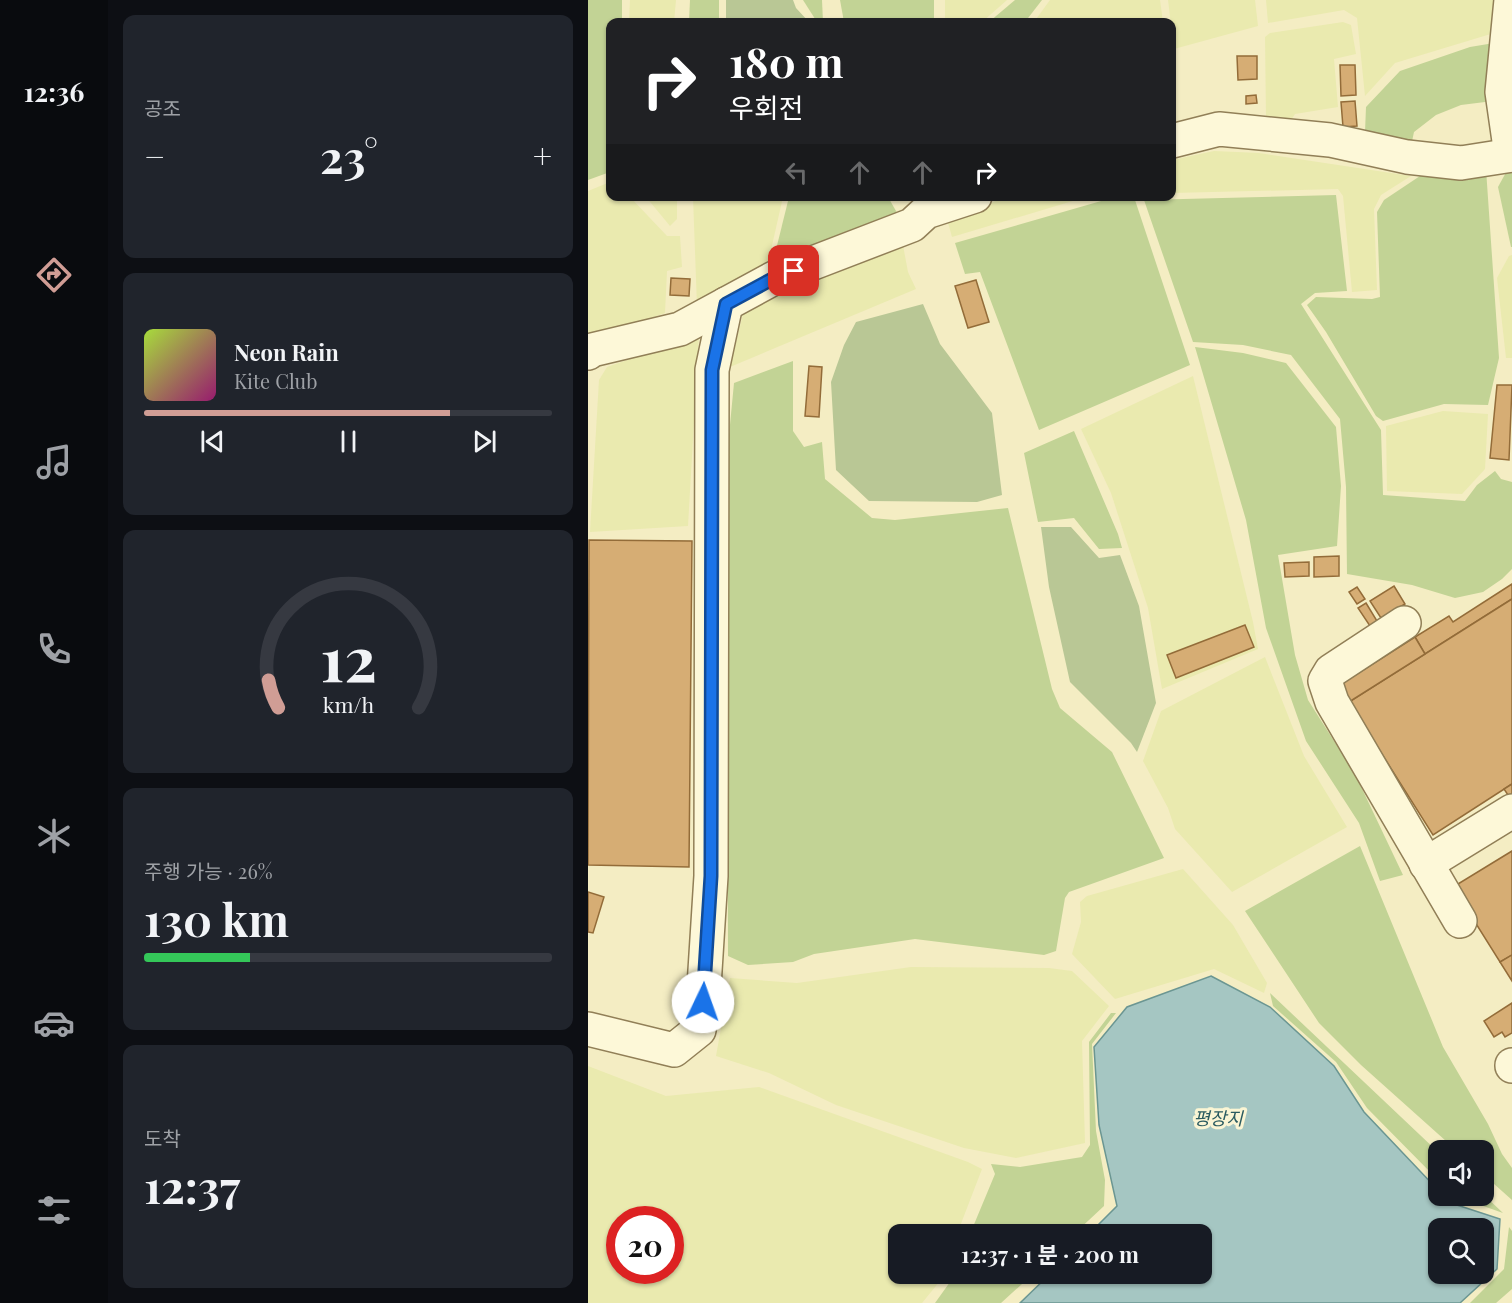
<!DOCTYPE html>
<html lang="ko">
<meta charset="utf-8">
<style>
:root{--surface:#171b24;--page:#20242c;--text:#f1f3f6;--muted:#9ea1a6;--line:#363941;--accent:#d09d95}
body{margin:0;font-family:"Playfair Display","Noto Sans KR",serif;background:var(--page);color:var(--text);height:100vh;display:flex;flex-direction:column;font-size:22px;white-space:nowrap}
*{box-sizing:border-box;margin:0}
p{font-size:20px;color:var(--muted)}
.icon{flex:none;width:33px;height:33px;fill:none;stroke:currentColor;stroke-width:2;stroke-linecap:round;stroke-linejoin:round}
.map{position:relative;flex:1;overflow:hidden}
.sheet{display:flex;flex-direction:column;gap:15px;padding:15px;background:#0d0f14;width:480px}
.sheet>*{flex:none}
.guide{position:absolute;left:18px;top:18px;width:570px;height:183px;border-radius:12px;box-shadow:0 2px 4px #0004;background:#202124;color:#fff;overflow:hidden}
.controls{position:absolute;left:840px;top:1140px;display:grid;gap:12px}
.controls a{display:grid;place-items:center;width:66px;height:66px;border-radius:12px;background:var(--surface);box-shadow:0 2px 4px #0004;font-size:30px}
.speed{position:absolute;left:18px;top:1206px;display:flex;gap:12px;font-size:30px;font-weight:700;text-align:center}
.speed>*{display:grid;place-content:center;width:78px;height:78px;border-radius:50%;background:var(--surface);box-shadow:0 2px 4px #0004;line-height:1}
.speed .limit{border:9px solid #d22;background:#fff;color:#111}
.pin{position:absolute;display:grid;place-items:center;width:51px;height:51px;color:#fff;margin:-26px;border-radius:12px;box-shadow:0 3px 9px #0006}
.me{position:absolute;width:66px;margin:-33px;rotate:3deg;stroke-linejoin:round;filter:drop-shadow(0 0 4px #0008)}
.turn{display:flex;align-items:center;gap:21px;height:126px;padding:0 24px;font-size:27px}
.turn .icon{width:78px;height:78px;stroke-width:2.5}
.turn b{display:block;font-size:42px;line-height:51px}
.lanes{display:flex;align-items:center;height:57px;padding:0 24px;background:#0003;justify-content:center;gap:30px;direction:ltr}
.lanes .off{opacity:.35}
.big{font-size:45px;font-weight:700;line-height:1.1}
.sheet .widget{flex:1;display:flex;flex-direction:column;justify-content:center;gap:9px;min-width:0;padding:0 21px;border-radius:12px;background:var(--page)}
.sheet .dial{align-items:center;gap:0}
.dial svg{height:156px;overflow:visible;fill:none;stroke:var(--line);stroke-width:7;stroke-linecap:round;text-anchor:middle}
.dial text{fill:var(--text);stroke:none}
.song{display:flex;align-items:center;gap:18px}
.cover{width:72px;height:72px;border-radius:9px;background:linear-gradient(135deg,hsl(80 70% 55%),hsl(320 70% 35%))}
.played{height:6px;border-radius:3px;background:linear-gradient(90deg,var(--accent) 75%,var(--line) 75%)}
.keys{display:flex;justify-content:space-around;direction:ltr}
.heat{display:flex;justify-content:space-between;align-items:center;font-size:33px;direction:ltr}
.charge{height:9px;border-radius:4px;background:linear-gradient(90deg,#34c759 26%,var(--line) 0)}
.trip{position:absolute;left:300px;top:1224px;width:324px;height:60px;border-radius:12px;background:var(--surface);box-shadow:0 2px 4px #0004;font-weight:700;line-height:60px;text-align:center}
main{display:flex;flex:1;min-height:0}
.dock{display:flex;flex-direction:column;width:108px;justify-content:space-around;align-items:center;background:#090b0e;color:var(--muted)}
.dock .icon{width:42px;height:42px}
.dock .on{color:var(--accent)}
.dock b{font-size:27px;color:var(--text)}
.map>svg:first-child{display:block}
.farmland{fill:#eaeaaf;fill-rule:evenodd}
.green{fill:#c2d395}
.cemetery{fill:#b9c795}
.water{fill:#a5c6c2;stroke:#6b9692;stroke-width:1.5;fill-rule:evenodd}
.building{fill:#d6ad74;stroke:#936c39;stroke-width:1.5}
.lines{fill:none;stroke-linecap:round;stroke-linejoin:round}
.minor-casing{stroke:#917f57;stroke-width:36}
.minor{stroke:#fdf8d8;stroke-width:33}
.route-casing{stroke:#114b97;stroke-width:15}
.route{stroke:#1a73e8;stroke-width:10}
.labels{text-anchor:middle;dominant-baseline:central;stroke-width:6;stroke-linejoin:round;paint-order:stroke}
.water-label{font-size:18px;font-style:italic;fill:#2a5b60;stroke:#faf5d4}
</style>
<main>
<nav class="dock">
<b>12:36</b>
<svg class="icon on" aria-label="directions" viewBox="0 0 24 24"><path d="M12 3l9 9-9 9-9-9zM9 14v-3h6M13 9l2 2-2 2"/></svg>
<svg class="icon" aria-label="music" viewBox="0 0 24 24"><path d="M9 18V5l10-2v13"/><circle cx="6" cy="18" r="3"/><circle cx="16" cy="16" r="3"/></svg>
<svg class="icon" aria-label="phone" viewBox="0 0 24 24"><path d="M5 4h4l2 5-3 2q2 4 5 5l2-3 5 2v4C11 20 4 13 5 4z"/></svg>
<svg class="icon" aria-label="climate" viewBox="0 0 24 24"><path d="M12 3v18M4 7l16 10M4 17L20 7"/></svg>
<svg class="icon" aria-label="car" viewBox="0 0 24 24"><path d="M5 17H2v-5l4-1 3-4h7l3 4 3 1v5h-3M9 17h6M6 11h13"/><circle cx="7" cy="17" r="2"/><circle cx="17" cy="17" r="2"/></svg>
<svg class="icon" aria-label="filters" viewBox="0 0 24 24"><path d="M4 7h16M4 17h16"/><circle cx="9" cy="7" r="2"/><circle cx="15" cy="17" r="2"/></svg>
</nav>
<section class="sheet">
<div class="widget"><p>공조</p>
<div class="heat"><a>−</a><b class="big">23°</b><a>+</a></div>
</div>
<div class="widget">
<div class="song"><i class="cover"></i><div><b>Neon Rain</b><p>Kite Club</p></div></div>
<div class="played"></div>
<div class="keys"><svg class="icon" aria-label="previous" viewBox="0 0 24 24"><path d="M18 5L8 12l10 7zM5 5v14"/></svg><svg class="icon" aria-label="pause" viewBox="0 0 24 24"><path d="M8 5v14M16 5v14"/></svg><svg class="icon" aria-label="next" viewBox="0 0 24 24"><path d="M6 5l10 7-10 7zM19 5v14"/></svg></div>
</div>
<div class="widget dial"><svg viewBox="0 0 100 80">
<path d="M14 69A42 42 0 1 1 86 69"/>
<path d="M14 69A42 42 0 0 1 9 55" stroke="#d09d95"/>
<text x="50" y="56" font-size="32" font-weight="700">12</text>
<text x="50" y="72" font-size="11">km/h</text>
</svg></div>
<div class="widget"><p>주행 가능 · 26%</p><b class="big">130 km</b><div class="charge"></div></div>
<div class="widget"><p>도착</p><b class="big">12:37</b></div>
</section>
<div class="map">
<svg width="924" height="1303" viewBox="0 0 924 1303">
<rect width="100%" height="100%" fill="#f4edc3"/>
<g class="farmland">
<polygon points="42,0 88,0 86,22 41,22"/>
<polygon points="357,0 419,0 394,22 357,22"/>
<polygon points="462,0 572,0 575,22 446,22"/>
<polygon points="580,0 667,0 670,26 586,49"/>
<polygon points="678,0 907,0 906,33 807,63 777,96 769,18 756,10 680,23"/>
<polygon points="755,22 763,25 768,54 746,59 750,107 707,114 703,120 678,119 677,37 682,33"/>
<polygon points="626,151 671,153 823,176 793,195 786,209 789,290 764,292 755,196 750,189 584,193 584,160"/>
<polygon points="22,182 22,196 42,197 79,236 92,236 94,267 79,271 77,313 0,341 0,191"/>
<polygon points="58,197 89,197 89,219 82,226"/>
<polygon points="105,197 195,197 178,272 109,306"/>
<polygon points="419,197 498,197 364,237 359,219"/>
<polygon points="314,240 320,272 328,289 142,367 156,310 169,301"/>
<polygon points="924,255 924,358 918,358 909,278 921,256"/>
<polygon points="111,335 100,526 2,532 11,380 19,367"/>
<polygon points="605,376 665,622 670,649 574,689 560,608 523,493 493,429"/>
<polygon points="855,411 900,414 897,469 874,494 799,491 798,426"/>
<polygon points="677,657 716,756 759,827 644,892 587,829 580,808 555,761 573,711"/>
<polygon points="595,869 645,925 679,983 676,993 626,969 527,999 484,954 493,922 492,902 499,896"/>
<polygon points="323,967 461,968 484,971 521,1006 494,1041 497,1143 428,1158 376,1148 248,1105 181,1073 128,1056 142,978 209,983"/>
<path d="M 0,1066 L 78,1096 L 171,1087 L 380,1162 L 394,1169 L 369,1234 L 310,1234 L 310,1274 L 355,1274 L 352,1281 L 334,1303 L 0,1303 ZM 32,1220 L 82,1220 L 82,1270 L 32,1270 Z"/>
</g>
<g class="green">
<polygon points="0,0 34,0 34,22 22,22 22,148 20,158 22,172 0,180"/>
<polygon points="102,0 131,0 131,22 101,22"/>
<polygon points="215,0 234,0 235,22 229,22"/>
<polygon points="252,0 346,0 346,22 256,22"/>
<polygon points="427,0 454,0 437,22 401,22"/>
<polygon points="906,43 905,101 873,105 848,115 826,132 823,146 777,132 778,107 812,71 882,47"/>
<polygon points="924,166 924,247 923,247 910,187 921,167"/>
<polygon points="898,169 911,358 900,405 856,404 795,421 788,416 738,332 719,305 728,297 784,299 792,297 789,212 796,200 832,176"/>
<polygon points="748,195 759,291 727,293 713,304 793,430 795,495 877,501 889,485 907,471 913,479 924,482 924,569 914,579 895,592 867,598 824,585 759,574 758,487 752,419 703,355 655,345 605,342 556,200"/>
<polygon points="201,197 300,197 312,218 183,270"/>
<polygon points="527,197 546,197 602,365 451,430 392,272 377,274 367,243"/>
<polygon points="607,347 655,353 698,363 748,427 753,486 749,546 690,555 707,655 720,700 767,774 815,875 792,881 771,823 718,741 678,628 658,520"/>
<polygon points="205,361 205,431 216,447 234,442 237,479 284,518 307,520 420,508 464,689 472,708 524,752 576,858 481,892 477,898 468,951 456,955 327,939 226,954 205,962 160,965 140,956 139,456 146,383"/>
<polygon points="486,431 530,534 534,548 511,549 486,518 450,522 436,453"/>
<polygon points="772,846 855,1047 900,1124 914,1154 924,1168 924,1200 896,1175 896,1150 868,1150 773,1065 731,1023 657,911"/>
<polygon points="682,993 850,1152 850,1180 779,1108 748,1062 685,1006"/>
<polygon points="523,1013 528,1013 504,1044 508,1131 517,1180 516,1206 486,1234 382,1234 407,1174 403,1164 432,1167 494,1157 502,1145 501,1042"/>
<polygon points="896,1195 915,1213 867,1196 896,1196"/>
<polygon points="921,1227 924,1231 924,1289 908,1303 882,1303 916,1269"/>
<polygon points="366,1274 445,1274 413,1303 347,1303 362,1282"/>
</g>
<g class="cemetery">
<polygon points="138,0 205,0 208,8 221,22 138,22"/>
<polygon points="335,304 352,344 404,413 414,495 389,502 281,501 248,470 243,382 256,345 268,322"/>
<polygon points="453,527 483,527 511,558 532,555 551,606 568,703 549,752 543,743 482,682 461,587"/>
</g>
<path class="water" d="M 623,976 L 682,1007 L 746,1066 L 776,1112 L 850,1190 L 850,1196 L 856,1196 L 863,1203 L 912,1219 L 909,1269 L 872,1303 L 432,1303 L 462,1274 L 614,1274 L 614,1234 L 501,1234 L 529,1206 L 511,1125 L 506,1047 L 539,1007 ZM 850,1228 L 896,1228 L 896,1274 L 850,1274 Z"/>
<g class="building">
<polygon points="649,56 669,56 669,79 650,80"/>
<polygon points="752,65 767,65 768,95 753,96"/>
<polygon points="668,95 669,103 658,104 658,96"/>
<polygon points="767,101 769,126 755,127 753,102"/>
<polygon points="83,278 102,279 101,296 82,295"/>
<polygon points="388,280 401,322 380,328 367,286"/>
<polygon points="221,366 234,367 231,417 217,416"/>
<polygon points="909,385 924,385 921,460 902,458"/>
<polygon points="1,540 104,541 101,867 0,865"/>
<polygon points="751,556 751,576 726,577 726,557"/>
<polygon points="721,562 721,576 697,577 696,563"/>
<polygon points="924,584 924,599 837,654 827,637 861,616 865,622"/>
<polygon points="806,586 817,604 793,618 782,601"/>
<polygon points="769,587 777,599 769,604 761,592"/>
<polygon points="924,599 924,784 845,835 761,702"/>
<polygon points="778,603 789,621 782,626 770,608"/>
<polygon points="657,625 666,647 588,678 579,655"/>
<polygon points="827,637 837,654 761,702 750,686"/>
<polygon points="924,784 924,797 922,798 916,789"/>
<polygon points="924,851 924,955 912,962 865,887"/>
<polygon points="0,892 16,897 5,933 0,932"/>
<polygon points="924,955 924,981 912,962"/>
<polygon points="924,1003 924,1033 917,1037 914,1032 906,1037 896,1021"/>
</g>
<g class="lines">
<g class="minor-casing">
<g id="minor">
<polyline points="923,0 914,92 923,155"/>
<polyline points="584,141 631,129 742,140 819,157 873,163 924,155"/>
<polyline points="0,353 4,350 92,329 186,278 324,225 338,212 387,196"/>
<polyline points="816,623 743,671 737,681 744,702 872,921"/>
<polyline points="838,864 924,811"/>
<polyline points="0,1029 86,1050 111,1030 115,1002 123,876 124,370 138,304"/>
<polyline points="924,1065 924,1066"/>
</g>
</g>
<use href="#minor" class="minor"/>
</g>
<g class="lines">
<g class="route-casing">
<polyline id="route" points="115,1002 123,876 124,370 138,304 186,278 206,271"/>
</g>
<use href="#route" class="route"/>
</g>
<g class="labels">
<g class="water-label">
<text x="630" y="1118">평장지</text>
</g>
</g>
</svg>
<div class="controls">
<a><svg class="icon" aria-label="sound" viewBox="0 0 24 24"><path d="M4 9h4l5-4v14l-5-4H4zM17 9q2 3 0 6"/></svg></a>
<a><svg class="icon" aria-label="search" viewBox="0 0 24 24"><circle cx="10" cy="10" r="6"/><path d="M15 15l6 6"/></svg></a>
</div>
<div class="speed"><div class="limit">20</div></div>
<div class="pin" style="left:206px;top:271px;background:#d93025"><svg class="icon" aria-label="arrive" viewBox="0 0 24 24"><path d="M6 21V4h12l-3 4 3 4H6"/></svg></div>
<svg class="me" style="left:115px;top:1002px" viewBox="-20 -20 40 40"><circle r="19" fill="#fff"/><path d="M0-13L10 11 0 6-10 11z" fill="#1a73e8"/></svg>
<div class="trip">12:37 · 1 분 · 200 m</div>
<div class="guide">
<div class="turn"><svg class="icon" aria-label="right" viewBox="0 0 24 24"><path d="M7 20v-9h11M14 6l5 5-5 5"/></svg><div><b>180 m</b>우회전</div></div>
<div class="lanes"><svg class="icon off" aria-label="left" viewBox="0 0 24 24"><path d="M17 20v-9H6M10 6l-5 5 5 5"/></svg><svg class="icon off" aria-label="ahead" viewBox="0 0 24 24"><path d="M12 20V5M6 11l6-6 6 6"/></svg><svg class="icon off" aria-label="ahead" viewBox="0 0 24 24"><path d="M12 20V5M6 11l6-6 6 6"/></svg><svg class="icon" aria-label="right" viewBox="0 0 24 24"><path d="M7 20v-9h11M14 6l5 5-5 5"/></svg></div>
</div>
</div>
</main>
